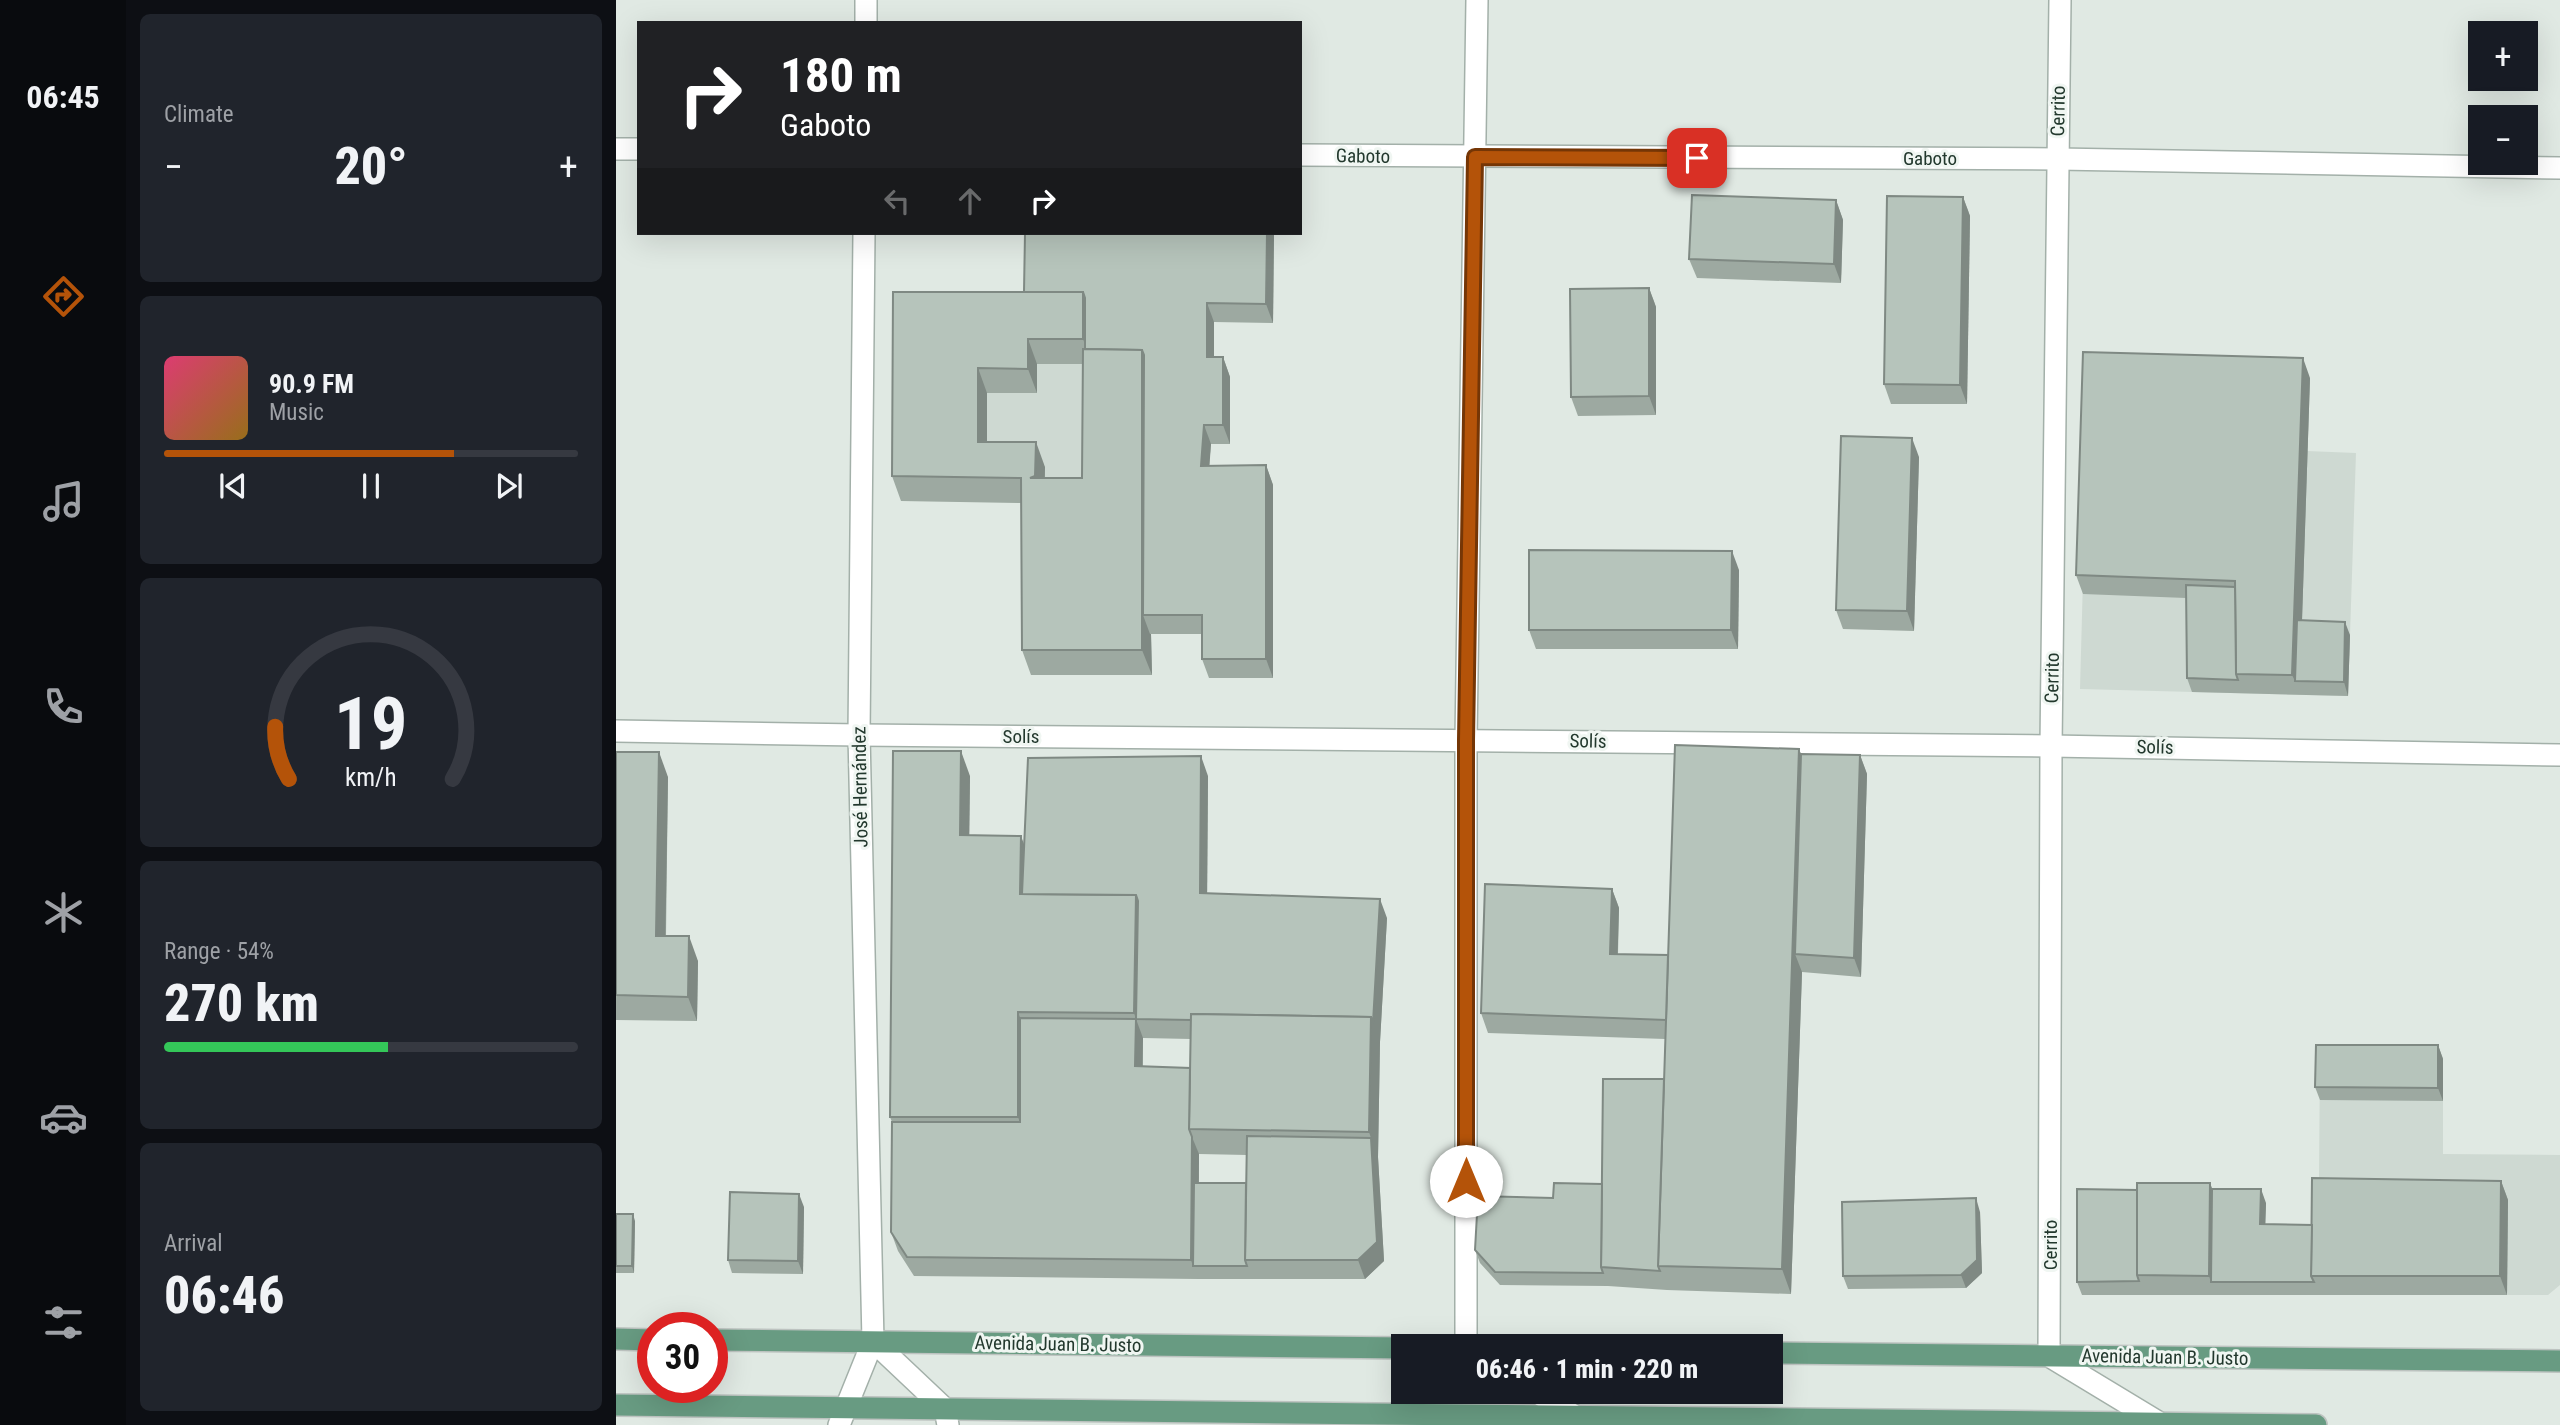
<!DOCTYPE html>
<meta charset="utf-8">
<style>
:root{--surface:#171b24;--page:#20242c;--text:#f1f3f6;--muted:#9ea1a6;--line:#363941;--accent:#b45309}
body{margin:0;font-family:"Roboto Condensed",sans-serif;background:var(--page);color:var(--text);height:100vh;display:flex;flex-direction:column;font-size:26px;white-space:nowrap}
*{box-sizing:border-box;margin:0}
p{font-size:23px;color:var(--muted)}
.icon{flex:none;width:38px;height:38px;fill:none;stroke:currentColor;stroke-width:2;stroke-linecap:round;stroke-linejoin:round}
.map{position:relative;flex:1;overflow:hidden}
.drawer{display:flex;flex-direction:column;gap:14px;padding:14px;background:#0d0f14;width:490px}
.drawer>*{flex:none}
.guide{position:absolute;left:21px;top:21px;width:665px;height:214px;border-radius:0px;box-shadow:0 7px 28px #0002;background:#202124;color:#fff;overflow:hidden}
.controls{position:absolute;left:1852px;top:21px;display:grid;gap:14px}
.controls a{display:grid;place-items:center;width:70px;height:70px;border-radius:0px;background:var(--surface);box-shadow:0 7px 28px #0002;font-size:35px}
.speed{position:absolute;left:21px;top:1312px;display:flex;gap:14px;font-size:35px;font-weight:700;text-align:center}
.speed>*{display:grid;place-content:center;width:91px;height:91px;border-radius:50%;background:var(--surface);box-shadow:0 7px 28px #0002;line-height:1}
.speed .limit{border:10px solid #d22;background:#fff;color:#111}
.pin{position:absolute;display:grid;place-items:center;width:60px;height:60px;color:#fff;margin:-30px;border-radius:14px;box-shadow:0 4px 10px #0006}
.me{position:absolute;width:77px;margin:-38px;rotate:0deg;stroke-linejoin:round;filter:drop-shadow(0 0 5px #0008)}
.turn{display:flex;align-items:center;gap:24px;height:147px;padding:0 28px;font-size:32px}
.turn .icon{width:91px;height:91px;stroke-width:2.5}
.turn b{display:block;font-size:49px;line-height:60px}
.lanes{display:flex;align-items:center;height:66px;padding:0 28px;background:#0003;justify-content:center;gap:35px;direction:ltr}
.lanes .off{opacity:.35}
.big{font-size:52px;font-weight:800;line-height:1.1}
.drawer .card{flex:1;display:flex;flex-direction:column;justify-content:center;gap:10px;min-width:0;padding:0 24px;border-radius:10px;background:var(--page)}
.drawer .dial{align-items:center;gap:0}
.dial svg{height:182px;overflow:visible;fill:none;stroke:var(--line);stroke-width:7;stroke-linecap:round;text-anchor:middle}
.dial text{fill:var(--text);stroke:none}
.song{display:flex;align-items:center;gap:21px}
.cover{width:84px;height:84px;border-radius:10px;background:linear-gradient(135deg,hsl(340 70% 55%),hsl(40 70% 35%))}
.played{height:7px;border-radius:4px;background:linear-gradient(90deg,var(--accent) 70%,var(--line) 70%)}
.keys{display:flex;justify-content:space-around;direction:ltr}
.heat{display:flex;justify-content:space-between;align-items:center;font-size:38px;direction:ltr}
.charge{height:10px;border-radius:5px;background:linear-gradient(90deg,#34c759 54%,var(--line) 0)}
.trip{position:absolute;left:775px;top:1334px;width:392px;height:70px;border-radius:0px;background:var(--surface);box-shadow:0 7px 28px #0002;font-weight:800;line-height:70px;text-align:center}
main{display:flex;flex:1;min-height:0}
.tab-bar{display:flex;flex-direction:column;width:126px;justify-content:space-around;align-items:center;background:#090b0e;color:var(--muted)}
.tab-bar .icon{width:49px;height:49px}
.tab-bar .selected{color:var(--accent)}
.tab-bar b{font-size:32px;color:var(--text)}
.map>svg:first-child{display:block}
.built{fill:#ced9d2}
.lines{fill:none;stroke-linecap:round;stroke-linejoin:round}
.minor-casing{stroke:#a3b0a9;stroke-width:24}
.primary-casing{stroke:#bdc3c0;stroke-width:24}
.minor{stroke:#fff;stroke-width:21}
.primary{stroke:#689b82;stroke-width:21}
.wall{fill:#9da9a1;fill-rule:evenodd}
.shaded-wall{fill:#7f8983}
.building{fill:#b6c4bb;stroke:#7f8983;stroke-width:2}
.route-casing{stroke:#753606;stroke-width:18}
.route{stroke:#b45309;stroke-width:12}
.labels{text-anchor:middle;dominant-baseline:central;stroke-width:6;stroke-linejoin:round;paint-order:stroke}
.street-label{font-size:19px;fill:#22382d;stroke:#f0f6f2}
</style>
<main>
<nav class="tab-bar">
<b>06:45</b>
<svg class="icon selected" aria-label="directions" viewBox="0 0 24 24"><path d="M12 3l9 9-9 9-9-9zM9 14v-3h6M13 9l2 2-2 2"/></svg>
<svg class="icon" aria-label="music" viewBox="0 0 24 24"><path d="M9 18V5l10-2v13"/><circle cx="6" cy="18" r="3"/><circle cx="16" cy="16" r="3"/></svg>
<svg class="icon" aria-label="phone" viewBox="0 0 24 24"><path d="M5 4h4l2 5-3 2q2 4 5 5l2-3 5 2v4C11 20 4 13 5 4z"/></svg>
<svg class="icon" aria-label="climate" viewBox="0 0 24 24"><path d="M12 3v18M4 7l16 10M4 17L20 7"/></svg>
<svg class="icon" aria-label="car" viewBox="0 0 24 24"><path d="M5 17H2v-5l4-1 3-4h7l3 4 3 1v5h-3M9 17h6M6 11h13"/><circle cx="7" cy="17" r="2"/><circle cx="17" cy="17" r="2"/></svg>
<svg class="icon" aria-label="filters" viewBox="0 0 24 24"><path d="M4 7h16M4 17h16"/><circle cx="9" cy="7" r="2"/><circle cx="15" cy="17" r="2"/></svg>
</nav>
<section class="drawer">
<div class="card"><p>Climate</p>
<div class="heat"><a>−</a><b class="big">20°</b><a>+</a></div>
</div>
<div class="card">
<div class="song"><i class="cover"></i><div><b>90.9 FM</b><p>Music</p></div></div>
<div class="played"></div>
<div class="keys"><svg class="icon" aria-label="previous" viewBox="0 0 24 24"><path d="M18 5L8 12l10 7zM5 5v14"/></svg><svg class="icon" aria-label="pause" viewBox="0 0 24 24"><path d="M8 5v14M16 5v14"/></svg><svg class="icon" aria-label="next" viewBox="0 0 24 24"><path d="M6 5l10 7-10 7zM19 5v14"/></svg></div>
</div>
<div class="card dial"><svg viewBox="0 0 100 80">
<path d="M14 69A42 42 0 1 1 86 69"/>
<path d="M14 69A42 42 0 0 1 8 46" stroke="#b45309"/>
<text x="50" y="56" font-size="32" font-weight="700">19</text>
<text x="50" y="72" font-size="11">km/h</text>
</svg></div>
<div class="card"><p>Range · 54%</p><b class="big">270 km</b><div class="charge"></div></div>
<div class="card"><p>Arrival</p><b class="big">06:46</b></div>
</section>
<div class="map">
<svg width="1944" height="1425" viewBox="0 0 1944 1425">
<rect width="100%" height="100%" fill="#e0e9e3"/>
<g class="built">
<polygon points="286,317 476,317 475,502 285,501"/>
<polygon points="1691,451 1740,453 1732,696 1464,689 1468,541"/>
<polygon points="1704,1058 1827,1059 1827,1154 1944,1155 1944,1285 1932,1295 1702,1295"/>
</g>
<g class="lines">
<g class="minor-casing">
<g id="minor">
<polyline points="1444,0 1435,746 1433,1356 1547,1425"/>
<polyline points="250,23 250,0"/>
<polyline points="0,149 23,149"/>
<polyline points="684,155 1442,159 1944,168"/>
<polyline points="0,731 243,735 1435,746 1944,755"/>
<polyline points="257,1341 329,1409 332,1425"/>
<polyline points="850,1346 850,740 861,0"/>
<polyline points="918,1391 959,1416 960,1423"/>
<polyline points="223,1425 257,1341 243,735 248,233"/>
</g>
</g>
<g class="primary-casing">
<g id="primary">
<polyline points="0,1339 37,1340"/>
<polyline points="96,1340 788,1348"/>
<polyline points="1155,1353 1944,1361"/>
<polyline points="0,1405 1700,1425"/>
</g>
</g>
<use href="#minor" class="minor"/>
<use href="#primary" class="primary"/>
</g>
<g class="wall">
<polygon points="1347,197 1354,216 1351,404 1275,404 1268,384"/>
<polygon points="1220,200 1227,220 1225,283 1081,278 1073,259"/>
<path d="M 409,233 L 658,233 L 657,323 L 598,322 L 598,357 L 607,357 L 614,377 L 614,444 L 595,444 L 593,466 L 650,465 L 657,485 L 657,678 L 593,678 L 586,659 L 586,634 L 535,634 L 536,675 L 415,675 L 406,650 L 405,503 L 285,501 L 276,476 L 408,292 ZM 421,364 L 466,364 L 466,478 L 429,478 L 429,467 L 371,442 L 371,393 L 421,393 Z"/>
<polygon points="1033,288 1040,307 1040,415 962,416 955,397"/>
<polygon points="1694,378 1686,620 1734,635 1732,696 1576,692 1571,678 1570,598 1467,594 1460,575"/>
<polygon points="1303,457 1298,631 1227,629 1220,610"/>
<polygon points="1123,570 1122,649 920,649 913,630"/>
<polygon points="1183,749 1185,754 1244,755 1251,774 1245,977 1186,972 1175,1294 1051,1290 992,1286 884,1285 864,1263 859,1250 937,1198 986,1184 1048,1079 1049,1039 872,1033 865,1013 996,889 1003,908 1002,954 1052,955"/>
<polygon points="0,752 52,777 50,936 82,961 81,1021 0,1020"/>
<path d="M 354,776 L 353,835 L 408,845 L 592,776 L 591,893 L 771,918 L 764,1042 L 762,1157 L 768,1261 L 749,1279 L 582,1279 L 298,1276 L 282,1251 L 275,1232 L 276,1122 L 274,1117 ZM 527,1038 L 575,1039 L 574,1068 L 527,1067 ZM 583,1154 L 631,1155 L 630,1183 L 583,1183 Z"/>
<polygon points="1822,1045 1827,1059 1827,1101 1704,1100 1699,1087"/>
<polygon points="1885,1181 1892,1200 1891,1295 1466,1295 1461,1282 1594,1183 1596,1189 1650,1203 1649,1224 1696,1225"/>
<polygon points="188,1207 187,1274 116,1273 112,1260"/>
<polygon points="1364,1212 1366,1273 1350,1288 1232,1289 1227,1276"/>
<polygon points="0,1214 19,1221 18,1273 0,1273"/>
</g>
<g class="shaded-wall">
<polygon points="1347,197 1354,216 1351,404 1344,385"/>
<polygon points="1220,200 1227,220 1225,283 1218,264"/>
<polygon points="651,233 658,233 657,323 650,304"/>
<polygon points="1033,288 1040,307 1040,415 1033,396"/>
<polygon points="467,292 476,317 473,355 467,339"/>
<polygon points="591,303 598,322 598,377 591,357"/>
<polygon points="412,339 421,364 421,393 412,369"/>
<polygon points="526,350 535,375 527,615 534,634 535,634 536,675 526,650"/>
<polygon points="607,357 614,377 614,444 607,425"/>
<polygon points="1687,358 1694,378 1684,681 1679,681 1676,675"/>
<polygon points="362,368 371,393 371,467 362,442"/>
<polygon points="588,425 595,444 592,485 585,466"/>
<polygon points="1296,438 1303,457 1298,631 1291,611"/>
<polygon points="420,442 429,467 428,501 419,476"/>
<polygon points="650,465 657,485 657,678 650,659"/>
<polygon points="1116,551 1123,570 1122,649 1115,630"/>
<polygon points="1729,622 1734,635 1732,696 1728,682"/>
<polygon points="1183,749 1192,774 1179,954 1186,972 1175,1294 1166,1269"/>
<polygon points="345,751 354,776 353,860 344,835"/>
<polygon points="43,752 52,777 49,961 40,936"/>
<polygon points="1244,755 1251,774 1245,977 1238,958"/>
<polygon points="585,756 592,776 591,912 584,893"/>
<polygon points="405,836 414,860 413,900 404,894"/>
<polygon points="996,889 1003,908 1001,974 994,954"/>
<polygon points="520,895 530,920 520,1019 518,1013"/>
<polygon points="764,899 771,918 764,1042 762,1157 768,1261 749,1279 742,1260 755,1138 753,1132 755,1017"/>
<polygon points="73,936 82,961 81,1021 72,997"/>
<polygon points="402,1012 411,1037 411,1141 402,1117"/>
<polygon points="520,1019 527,1038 526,1086 519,1066"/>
<polygon points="1822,1045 1827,1059 1827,1101 1822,1088"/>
<polygon points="576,1137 583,1154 582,1266 577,1266 575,1260"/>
<polygon points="1885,1181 1892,1200 1891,1295 1884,1276"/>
<polygon points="1594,1183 1601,1202 1595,1282 1593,1276"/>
<polygon points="1645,1189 1650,1203 1649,1237 1644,1224"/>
<polygon points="183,1194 188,1207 187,1274 182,1261"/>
<polygon points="1360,1198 1364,1212 1366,1273 1350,1288 1345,1275"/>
<polygon points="17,1214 19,1221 18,1273 16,1266"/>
</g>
<g class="building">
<polygon points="1076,195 1220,200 1218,264 1073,259"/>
<polygon points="1271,196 1347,197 1344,385 1268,384"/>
<polygon points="409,233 651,233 650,304 591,303 591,357 607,357 607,425 588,425 585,466 650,465 650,659 586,659 586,615 527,615 528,355 526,350 469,349 469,298 467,292 408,292"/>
<polygon points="1033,288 1033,396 955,397 954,289"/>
<polygon points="277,292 467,292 467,339 412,339 412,369 362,368 362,442 420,442 419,476 414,478 466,478 467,349 526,350 526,650 406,650 405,478 276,476"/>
<polygon points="1467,352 1687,358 1676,675 1620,674 1619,581 1460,575"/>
<polygon points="1225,436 1296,438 1291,611 1220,610"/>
<polygon points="913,550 1116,551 1115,630 913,630"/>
<polygon points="1570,585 1619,587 1620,674 1622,680 1571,678"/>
<polygon points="1681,620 1729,622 1728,682 1679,681"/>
<polygon points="1059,745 1183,749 1166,1269 1042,1266"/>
<polygon points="277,751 345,751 344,835 405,836 404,894 520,895 518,1013 402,1012 402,1117 274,1117"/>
<polygon points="0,752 43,752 40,936 73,936 72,997 0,995"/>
<polygon points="1185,754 1244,755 1238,958 1179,954"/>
<polygon points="585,756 584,893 764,899 757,1023 755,1017 575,1014 575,1020 520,1019 522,901 520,895 406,894 412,758"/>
<polygon points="869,884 996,889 994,954 1052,955 1050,1020 865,1013"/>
<polygon points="575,1014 755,1017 753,1132 573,1129"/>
<polygon points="404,1018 520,1019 519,1066 574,1068 573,1129 576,1137 575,1260 291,1257 275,1232 276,1122 404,1122"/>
<polygon points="1700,1045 1822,1045 1822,1088 1699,1087"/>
<polygon points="987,1079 1048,1079 1042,1266 1044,1271 985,1267"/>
<polygon points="631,1136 755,1138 761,1242 742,1260 629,1260"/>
<polygon points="1696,1178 1885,1181 1884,1276 1695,1276"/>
<polygon points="578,1183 630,1183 629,1260 631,1266 577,1266"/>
<polygon points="938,1183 986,1184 985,1267 987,1273 879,1272 859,1250 862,1196 937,1198"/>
<polygon points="1521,1183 1594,1183 1593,1276 1521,1275"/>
<polygon points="1461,1189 1521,1190 1521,1275 1523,1281 1461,1282"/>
<polygon points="1596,1189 1645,1189 1644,1224 1696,1225 1695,1276 1698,1282 1595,1282"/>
<polygon points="114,1192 183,1194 182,1261 112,1260"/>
<polygon points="1360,1198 1361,1260 1345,1275 1227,1276 1226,1202"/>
<polygon points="0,1214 17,1214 16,1266 0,1266"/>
</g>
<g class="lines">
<g class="route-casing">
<polyline id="route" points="850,1181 850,740 859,157 1081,158"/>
</g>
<use href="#route" class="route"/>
</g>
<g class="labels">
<g class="street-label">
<text transform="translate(1442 111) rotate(-89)">Cerrito</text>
<text transform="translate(747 156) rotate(1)">Gaboto</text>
<text x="1314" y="158">Gaboto</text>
<text transform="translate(1436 678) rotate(-89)">Cerrito</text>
<text x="405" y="736">Solís</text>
<text transform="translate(972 741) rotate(1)">Solís</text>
<text transform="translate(1539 747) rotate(1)">Solís</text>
<text transform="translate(244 787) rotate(-91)">José Hernández</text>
<text transform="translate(1434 1245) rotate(-90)">Cerrito</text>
<text transform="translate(442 1344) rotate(1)">Avenida Juan B. Justo</text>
<text transform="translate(1549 1357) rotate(1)">Avenida Juan B. Justo</text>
</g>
</g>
</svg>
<div class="controls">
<a>+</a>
<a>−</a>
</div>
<div class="speed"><div class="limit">30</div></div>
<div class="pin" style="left:1081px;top:158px;background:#d93025"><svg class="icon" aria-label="arrive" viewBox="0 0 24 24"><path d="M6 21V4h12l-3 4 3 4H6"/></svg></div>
<svg class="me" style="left:850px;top:1181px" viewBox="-20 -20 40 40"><circle r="19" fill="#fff"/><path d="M0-13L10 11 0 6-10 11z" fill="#b45309"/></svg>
<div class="trip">06:46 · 1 min · 220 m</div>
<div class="guide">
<div class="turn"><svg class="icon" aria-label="right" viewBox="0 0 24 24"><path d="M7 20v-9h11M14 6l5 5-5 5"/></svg><div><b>180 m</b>Gaboto</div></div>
<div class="lanes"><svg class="icon off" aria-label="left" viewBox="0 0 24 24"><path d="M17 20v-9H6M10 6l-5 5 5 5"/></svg><svg class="icon off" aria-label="ahead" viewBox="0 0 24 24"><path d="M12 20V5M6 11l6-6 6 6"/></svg><svg class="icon" aria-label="right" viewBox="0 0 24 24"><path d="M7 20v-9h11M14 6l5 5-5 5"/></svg></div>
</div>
</div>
</main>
